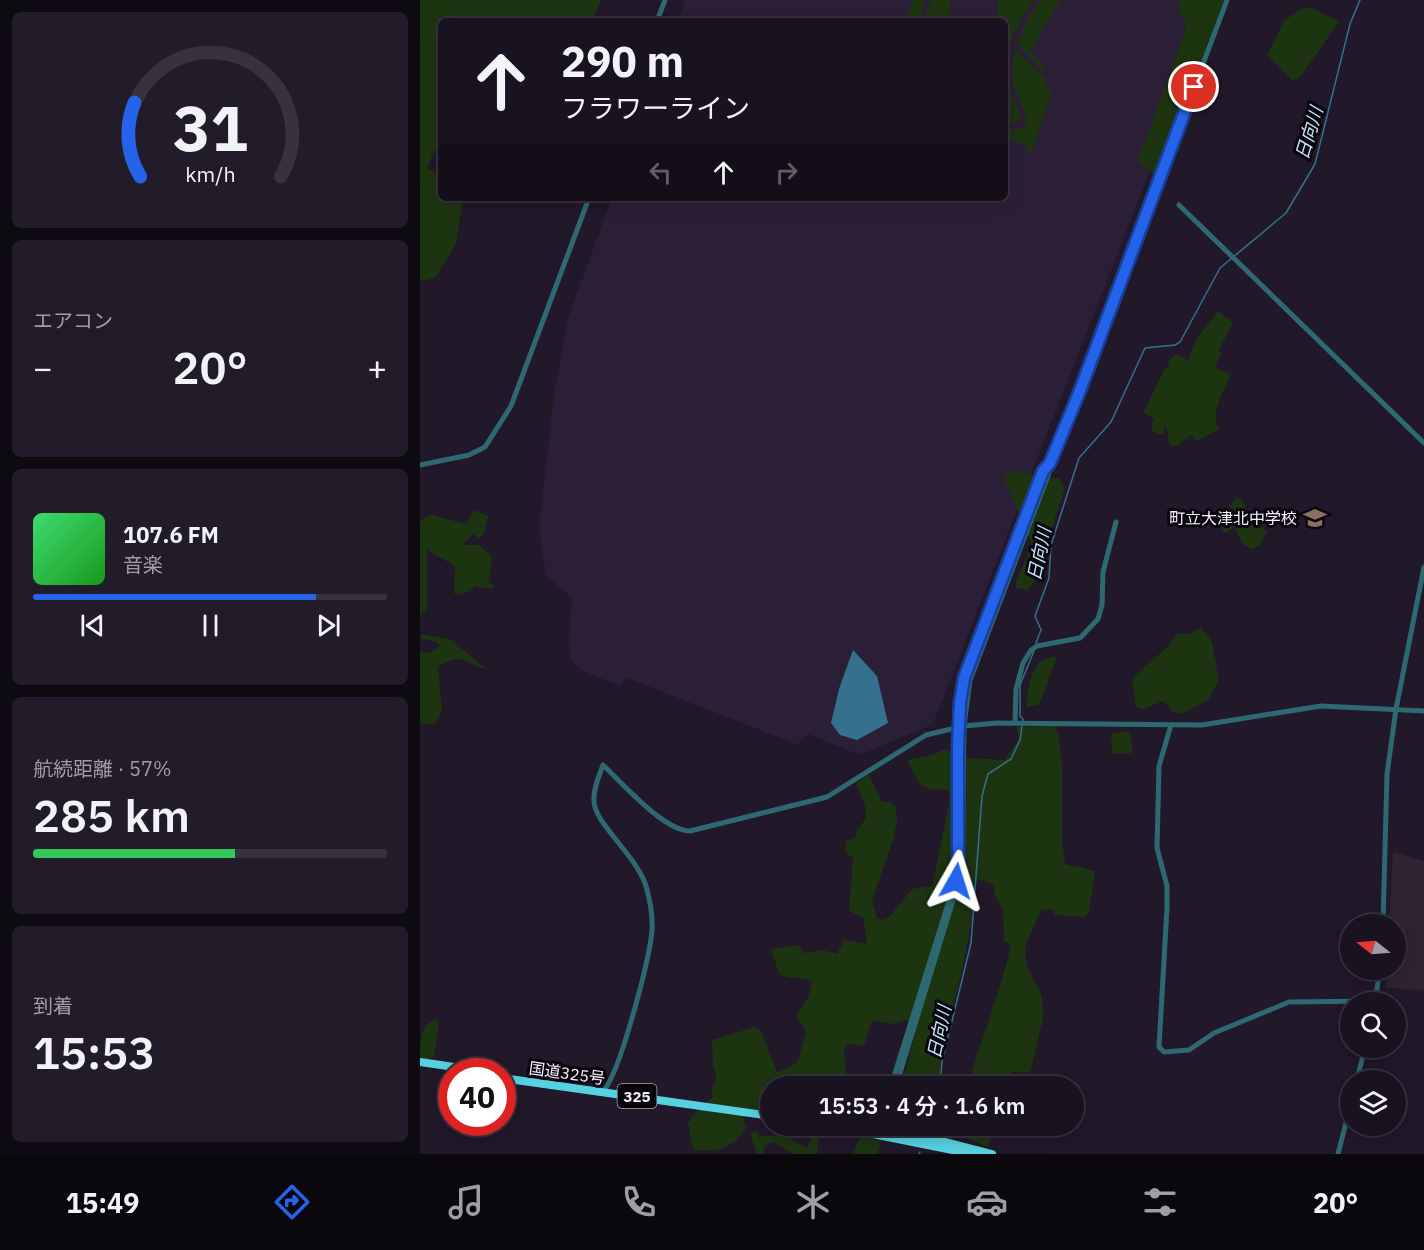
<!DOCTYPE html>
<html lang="ja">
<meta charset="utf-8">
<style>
:root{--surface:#191220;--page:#221b29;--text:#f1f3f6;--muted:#9f9ea5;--line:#37323e;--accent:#2563eb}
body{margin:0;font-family:"IBM Plex Sans","Noto Sans JP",sans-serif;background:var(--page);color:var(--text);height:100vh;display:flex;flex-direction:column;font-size:22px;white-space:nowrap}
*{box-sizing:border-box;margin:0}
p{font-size:20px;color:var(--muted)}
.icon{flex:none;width:33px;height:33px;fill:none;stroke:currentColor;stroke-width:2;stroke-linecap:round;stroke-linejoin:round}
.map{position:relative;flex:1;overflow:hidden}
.drawer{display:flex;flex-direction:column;gap:12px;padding:12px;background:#0e0a12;width:420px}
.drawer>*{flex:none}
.guide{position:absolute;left:18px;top:18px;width:570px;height:183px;border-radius:9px;box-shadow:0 3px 15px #0003,0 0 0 2px var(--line);background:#191220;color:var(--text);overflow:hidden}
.needle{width:39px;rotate:287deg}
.fabs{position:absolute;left:920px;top:914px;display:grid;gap:12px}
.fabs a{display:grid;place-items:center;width:66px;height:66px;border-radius:50%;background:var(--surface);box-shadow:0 3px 15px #0003,0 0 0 2px var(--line);font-size:30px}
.speed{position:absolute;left:18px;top:1058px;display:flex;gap:12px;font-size:30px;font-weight:700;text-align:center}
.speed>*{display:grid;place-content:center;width:78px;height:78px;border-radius:50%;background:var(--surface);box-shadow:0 3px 15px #0003,0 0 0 2px var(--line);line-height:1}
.speed .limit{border:9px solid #d22;background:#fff;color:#111}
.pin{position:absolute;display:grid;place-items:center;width:51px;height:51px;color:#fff;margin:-26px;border:3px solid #fff;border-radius:50%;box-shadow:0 2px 6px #0007}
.me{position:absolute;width:66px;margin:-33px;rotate:6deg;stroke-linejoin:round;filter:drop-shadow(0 0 4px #0008)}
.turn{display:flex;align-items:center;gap:21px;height:126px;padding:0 24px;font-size:27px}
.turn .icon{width:78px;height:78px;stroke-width:2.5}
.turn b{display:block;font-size:42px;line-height:51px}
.lanes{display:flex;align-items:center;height:57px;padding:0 24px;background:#0003;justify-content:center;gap:30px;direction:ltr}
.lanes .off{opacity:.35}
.big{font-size:45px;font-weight:600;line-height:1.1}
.drawer .card{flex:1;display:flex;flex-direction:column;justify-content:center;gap:9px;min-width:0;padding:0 21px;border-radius:9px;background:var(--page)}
.drawer .dial{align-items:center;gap:0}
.dial svg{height:156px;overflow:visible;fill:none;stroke:var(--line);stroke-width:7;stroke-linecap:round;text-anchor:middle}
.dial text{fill:var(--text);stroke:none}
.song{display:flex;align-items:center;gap:18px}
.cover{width:72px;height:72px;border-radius:9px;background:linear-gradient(135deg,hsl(140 70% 55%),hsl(120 70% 35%))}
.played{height:6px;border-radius:3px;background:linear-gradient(90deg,var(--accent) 80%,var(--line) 80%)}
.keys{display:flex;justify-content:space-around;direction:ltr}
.heat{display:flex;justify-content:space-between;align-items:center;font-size:33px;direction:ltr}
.charge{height:9px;border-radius:4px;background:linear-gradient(90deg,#34c759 57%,var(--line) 0)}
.trip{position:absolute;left:340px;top:1076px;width:324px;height:60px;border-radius:30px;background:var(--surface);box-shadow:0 3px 15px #0003,0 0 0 2px var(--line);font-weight:600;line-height:60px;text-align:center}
.tabs{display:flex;height:96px;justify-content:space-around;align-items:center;background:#0a070d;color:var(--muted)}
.tabs .icon{width:42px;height:42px}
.tabs .active{color:var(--accent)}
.tabs b{font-size:27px;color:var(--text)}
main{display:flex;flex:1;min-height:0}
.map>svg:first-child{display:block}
.built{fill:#2b1f37}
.education{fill:#2f2331}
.green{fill:#1d3411}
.water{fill:#36708f}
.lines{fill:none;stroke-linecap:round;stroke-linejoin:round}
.stream{stroke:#36708f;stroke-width:1.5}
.minor{stroke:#2e6971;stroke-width:5}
.highway{stroke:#56d1e2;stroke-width:8}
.route-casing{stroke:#184099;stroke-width:15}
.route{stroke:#2563eb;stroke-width:10}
.labels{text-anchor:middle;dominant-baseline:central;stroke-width:6;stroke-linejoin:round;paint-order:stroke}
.shield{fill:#09060d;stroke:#afaab5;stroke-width:1.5}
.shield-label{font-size:15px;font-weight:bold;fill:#f6f0fd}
.poi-label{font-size:16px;fill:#f6f0fd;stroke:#09060d;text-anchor:end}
.street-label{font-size:16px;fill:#f6f0fd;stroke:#09060d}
.water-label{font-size:18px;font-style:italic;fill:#c9e9fd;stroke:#09060d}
</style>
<main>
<section class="drawer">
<div class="card dial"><svg viewBox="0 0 100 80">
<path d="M14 69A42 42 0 1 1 86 69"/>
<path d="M14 69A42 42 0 0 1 11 31" stroke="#2563eb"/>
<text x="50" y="56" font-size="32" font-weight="700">31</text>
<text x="50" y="72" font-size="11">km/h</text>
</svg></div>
<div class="card"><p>エアコン</p>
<div class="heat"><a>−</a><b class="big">20°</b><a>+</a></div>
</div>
<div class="card">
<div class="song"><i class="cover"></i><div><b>107.6 FM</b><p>音楽</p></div></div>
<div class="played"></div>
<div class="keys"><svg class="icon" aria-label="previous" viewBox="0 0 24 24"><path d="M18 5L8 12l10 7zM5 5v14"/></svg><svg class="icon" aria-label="pause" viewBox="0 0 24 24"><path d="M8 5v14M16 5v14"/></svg><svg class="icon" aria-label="next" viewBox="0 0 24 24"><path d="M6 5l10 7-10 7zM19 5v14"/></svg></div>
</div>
<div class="card"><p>航続距離 · 57%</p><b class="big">285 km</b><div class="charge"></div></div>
<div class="card"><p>到着</p><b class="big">15:53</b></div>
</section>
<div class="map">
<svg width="1004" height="1154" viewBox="0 0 1004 1154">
<rect width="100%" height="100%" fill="#21182a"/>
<polygon class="built" points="266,0 797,0 513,724 440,755 388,734 378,745 205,677 201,686 160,670 151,660 149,641 152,597 126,576 119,528 134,395 148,318 192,198 585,198 585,21 258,21"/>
<polygon class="education" points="973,852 1004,861 1004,990 966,988 967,969 975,969 975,924 969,924"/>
<g class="green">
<polygon points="0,0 181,0 172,21 21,21 21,136 7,168 21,174 21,198 43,198 36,244 15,278 0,281"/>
<polygon points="493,0 505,0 499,21 486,21"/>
<polygon points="511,0 531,0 528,21 504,21"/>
<path d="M 579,0 L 614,0 C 595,26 580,57 588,89 C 591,100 602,109 600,120 L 595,123 L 585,121 L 585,21 L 576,21 Z"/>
<polygon points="620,0 640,0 610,52 626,68 625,73 597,43 598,38 603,37 602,29"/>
<polygon points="761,0 804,0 737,178 718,160 766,29 758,5"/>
<polygon points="882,8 892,8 919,22 879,78 872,80 847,55 865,20"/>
<path d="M 595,49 L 628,81 L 624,85 L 632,92 L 612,151 L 606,153 L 608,146 L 585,138 L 585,127 C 624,138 597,100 594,87 C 591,74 592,61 595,49 Z"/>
<path d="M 798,311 L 813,322 L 799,350 L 801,353 L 795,367 L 810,374 C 804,393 790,411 799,429 L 777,441 L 771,435 L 755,447 L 749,444 L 747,428 L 744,426 L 743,434 L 736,434 L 731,429 L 734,419 L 724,413 L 725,409 L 744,370 L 749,367 L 748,362 L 756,354 L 768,361 L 776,340 Z"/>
<polygon points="592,470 640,479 645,488 615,580 607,590 596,588 596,582 612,545 584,478"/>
<polygon points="817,498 822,500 827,509 825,512 847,532 839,546 832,549 823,544 814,527 808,532 803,532 797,521"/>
<polygon points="54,510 68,516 63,535 58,538 53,534 42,545 59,545 72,557 69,581 74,586 72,589 55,586 49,592 36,595 34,592 35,566 7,550 7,608 0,616 0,521 11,515 46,524"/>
<path d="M 781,627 L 792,642 L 799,680 L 788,700 L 762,714 L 753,712 L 743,701 L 724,709 L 716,707 L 712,680 C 725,662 747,653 756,634 L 770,634 Z"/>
<path d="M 2,634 L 30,639 L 66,669 C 47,666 44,650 18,667 L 22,710 L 15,724 L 0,723 L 0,652 L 10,653 L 20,646 L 15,641 L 1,639 Z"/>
<path d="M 637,657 L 619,705 L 606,707 C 609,688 610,655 637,657 Z"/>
<path d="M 634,726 L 638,732 L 642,764 L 642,840 L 645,864 L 675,871 L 669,911 L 664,917 L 635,915 L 632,909 L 621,910 L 605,946 L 607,967 L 622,996 L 623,1018 L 610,1074 L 594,1072 L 585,1077 L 582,1086 L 548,1086 C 561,1038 581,992 591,944 L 584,941 L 583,909 L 575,896 L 573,884 L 559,879 L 555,883 C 552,954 526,1016 518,1086 L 482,1086 L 496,1029 L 487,1020 L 472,1024 L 452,1020 L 444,1046 L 428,1044 L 423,1049 C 427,1062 425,1073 428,1086 L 351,1086 L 351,1112 L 323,1117 L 326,1127 C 315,1148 296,1154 273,1149 L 268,1123 L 276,1112 L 293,1097 L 291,1091 L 297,1078 L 293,1066 L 292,1040 L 335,1027 L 341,1031 L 357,1072 L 377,1063 L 386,1032 L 376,1016 L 388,998 L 392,982 C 380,976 371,980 359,974 L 351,949 L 379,945 L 384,953 L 402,950 L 417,954 L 424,940 L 447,944 L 443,917 L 429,911 L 433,858 L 425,852 L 426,841 L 436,837 L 436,832 L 446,818 L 445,806 L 436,783 L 449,774 L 462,802 L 470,802 L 476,807 L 477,821 L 473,840 L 452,900 L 457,918 L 463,920 L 469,917 L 492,889 L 512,886 L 530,799 L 529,791 C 523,788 521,790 515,790 C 497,789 494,771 487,760 L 512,755 L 524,749 L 548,758 L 585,760 L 599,738 L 596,727 Z"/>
<polygon points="711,732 712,753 692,754 691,733"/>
<path d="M 16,1019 L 19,1023 L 14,1056 L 8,1060 L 0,1058 C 0,1043 0,1023 16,1019 Z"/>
<polygon points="540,1125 574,1125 568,1147 536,1134"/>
<polygon points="336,1131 340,1136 363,1135 387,1148 395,1131 403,1132 402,1137 398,1139 397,1154 373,1154 353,1142 345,1146 343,1154 337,1154 330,1134"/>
<polygon points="442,1137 461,1141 458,1154 434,1154 437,1143"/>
</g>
<polygon class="water" points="433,650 457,676 468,723 437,740 420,735 411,723 419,689"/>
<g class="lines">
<g class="stream">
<polyline points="616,643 621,630 615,616 629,578 631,545 659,458 691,422 725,348 755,345 760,342 800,268 866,213 895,164 930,24 940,0"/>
<polyline points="520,1086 522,1062 551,943 562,796 568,774 591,759 600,740 603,719 600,716 600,685 614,651"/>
<polyline points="499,1154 500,1152"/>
</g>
<g class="minor">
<polyline points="237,21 245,0"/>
<polyline points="759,205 1004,443"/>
<polyline points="0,465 49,455 65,447 91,406 169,198"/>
<polyline points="595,723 596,689 603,663 611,650 617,646 660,638 678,619 682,605 683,572 696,522"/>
<polyline points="751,725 739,766 737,848 747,886 747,908 739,1047 744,1052 769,1050 794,1033 869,1002 956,1001"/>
<polyline points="963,924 967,774 976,709 1004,567"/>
<polyline points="955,1002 960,969"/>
<polyline points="937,1080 945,1047"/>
<polyline points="471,1086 538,872 538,727 544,678 623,471 629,464"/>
<polyline points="476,1086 542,871 544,726 550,680 629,473 630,463 659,393 807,0"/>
<path d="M 182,1093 C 200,1075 229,960 232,931 C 233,916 230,900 226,886 C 217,856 174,823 174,801 C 173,789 179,776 183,765 C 202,783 244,831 270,831 L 407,797 L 506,735 L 544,726 L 577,723 L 782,725 L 901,706 L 1004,711"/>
<polyline points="918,1154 930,1107"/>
</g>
<g class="highway">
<polyline points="0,1062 61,1071"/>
<polyline points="82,1078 351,1116"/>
<polyline points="408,1125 552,1154"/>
<polyline points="444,1125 506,1137 572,1154"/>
</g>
</g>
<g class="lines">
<g class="route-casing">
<polyline id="route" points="536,881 538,864 538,744 540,703 544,678 623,471 630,463 659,393 774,87"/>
</g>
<use href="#route" class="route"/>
</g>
<defs>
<g id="school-bare" transform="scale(1.8)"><path d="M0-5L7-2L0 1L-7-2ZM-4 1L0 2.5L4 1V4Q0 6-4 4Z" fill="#8d6e63" stroke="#09060d" stroke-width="2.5" paint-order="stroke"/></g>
</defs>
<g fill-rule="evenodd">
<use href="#school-bare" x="895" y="518"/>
</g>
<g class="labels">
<rect class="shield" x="197.5" y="1084" width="39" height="24" rx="4.5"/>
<g class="shield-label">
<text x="217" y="1096">325</text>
</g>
<g class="poi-label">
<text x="877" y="518">町立大津北中学校</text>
</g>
<g class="street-label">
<text transform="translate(147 1073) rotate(8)">国道325号</text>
</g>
<g class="water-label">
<text transform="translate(889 133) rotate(-73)">日向川</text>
<text transform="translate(619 554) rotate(-78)">日向川</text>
<text transform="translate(519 1032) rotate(-78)">日向川</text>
</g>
</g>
</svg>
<div class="fabs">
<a><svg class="needle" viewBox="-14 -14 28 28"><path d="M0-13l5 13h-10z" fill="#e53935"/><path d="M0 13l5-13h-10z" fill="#9f9ea5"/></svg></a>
<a><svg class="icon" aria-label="search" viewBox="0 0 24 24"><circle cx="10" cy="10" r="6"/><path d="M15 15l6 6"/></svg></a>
<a><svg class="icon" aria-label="layers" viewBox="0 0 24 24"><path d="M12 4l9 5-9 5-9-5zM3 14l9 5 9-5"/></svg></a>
</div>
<div class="speed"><div class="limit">40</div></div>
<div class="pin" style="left:774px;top:87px;background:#d93025"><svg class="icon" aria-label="arrive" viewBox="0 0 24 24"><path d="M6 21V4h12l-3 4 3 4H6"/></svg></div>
<svg class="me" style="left:536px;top:881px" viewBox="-20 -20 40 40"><path d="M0-17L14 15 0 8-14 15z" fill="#2563eb" stroke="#fff" stroke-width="4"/></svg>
<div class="trip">15:53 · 4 分 · 1.6 km</div>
<div class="guide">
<div class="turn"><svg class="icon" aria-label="ahead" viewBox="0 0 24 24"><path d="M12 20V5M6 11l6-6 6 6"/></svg><div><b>290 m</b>フラワーライン</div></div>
<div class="lanes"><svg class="icon off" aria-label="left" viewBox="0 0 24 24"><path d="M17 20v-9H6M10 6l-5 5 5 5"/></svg><svg class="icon" aria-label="ahead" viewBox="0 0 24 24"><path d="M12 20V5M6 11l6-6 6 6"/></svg><svg class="icon off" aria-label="right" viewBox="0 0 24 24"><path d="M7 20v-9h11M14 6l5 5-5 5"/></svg></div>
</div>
</div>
</main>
<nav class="tabs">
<b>15:49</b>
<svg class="icon active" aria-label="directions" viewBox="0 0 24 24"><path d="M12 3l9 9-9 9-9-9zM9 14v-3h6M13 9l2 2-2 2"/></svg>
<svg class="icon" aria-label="music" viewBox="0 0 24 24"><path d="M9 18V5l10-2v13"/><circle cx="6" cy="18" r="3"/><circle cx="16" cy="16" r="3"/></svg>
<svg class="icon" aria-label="phone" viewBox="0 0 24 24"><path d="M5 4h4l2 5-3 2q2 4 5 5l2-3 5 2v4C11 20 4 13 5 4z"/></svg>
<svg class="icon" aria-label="climate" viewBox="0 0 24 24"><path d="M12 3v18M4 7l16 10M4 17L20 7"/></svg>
<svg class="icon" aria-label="car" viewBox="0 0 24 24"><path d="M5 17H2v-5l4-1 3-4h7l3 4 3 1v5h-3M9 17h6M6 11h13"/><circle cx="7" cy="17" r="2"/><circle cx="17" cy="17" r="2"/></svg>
<svg class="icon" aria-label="filters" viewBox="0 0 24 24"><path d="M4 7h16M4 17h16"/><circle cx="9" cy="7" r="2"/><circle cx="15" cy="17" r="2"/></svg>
<b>20°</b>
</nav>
